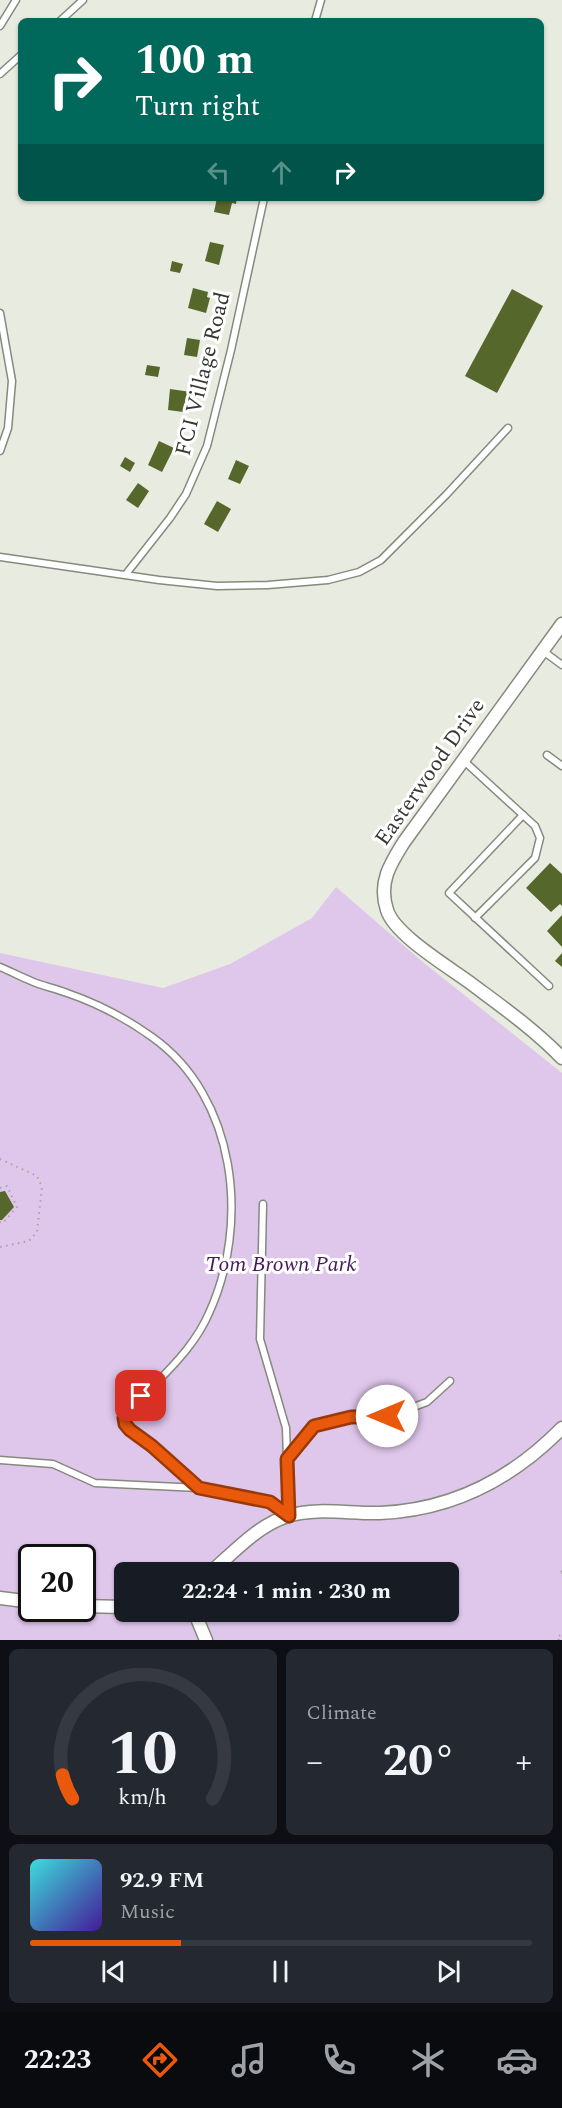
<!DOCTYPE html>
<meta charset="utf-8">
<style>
:root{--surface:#171b24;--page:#242831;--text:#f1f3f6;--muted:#9ea1a6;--line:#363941;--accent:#ea580c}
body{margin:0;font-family:Spectral,serif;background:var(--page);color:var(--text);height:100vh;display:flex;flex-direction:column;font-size:22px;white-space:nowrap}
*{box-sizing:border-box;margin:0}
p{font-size:20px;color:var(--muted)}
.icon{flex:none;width:33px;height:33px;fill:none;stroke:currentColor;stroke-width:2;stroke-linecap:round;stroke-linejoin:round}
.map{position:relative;height:1640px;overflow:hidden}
.sheet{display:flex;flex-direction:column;gap:9px;padding:9px;background:#0d0f14;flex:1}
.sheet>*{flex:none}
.banner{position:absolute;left:18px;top:18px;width:526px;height:183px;border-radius:9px;box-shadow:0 2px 4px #0004;background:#00695c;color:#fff;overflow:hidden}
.speed{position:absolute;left:18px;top:1544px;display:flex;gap:12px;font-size:30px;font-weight:700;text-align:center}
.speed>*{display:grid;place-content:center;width:78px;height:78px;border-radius:50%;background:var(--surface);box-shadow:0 2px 4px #0004;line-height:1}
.speed .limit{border:3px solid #111;border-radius:9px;background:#fff;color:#111}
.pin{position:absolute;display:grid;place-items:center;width:51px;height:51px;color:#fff;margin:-26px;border-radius:12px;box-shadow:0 3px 9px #0006}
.me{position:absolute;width:66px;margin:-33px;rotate:270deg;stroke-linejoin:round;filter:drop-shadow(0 0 4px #0008)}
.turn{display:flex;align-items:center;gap:21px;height:126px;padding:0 18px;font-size:27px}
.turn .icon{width:78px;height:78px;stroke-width:2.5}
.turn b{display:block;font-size:42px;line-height:51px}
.lanes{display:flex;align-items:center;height:57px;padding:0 18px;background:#0003;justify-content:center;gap:30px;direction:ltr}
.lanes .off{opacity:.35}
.big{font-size:45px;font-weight:700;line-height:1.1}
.sheet .tile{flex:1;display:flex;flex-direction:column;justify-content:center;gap:9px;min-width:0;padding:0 21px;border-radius:9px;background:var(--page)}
.sheet .dial{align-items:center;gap:0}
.dial svg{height:156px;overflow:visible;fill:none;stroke:var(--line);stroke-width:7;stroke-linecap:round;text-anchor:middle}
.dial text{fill:var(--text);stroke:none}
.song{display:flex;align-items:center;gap:18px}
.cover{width:72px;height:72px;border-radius:9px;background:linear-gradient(135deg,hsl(180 70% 55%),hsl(260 70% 35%))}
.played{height:6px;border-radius:3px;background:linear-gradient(90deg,var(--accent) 30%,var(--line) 30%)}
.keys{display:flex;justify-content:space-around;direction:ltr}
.heat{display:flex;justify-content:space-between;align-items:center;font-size:33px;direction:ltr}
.sheet .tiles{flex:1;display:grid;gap:9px;grid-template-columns:1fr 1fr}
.tile:last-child{grid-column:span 2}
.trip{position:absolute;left:114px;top:1562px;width:345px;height:60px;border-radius:9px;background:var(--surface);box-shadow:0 2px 4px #0004;font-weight:700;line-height:60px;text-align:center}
.menu{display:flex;height:96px;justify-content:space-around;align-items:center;background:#090b0e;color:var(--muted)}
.menu .icon{width:42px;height:42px}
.menu .selected{color:var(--accent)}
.menu b{font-size:27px;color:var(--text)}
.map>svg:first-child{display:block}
.green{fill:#dfc6eb;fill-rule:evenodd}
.building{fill:#56672c}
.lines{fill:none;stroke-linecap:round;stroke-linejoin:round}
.lane-casing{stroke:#85897e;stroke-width:9}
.street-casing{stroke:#85897e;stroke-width:15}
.path{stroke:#a6a9a0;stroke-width:2;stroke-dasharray:1.5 4.5;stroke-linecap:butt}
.lane{stroke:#fff;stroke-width:6}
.street{stroke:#fff;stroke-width:12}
.route-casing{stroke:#983908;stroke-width:15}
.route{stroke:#ea580c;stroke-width:10}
.labels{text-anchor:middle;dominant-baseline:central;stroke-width:6;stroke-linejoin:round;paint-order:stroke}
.street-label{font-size:22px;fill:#373834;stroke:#fff}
.park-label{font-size:22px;font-style:italic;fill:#47195a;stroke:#fff}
</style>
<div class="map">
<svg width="562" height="1640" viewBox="0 0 562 1640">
<rect width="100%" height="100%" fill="#e8ece0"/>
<path class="green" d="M 336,887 L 424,963 L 562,1073 L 562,1640 L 0,1640 L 0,953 L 163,988 L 230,964 L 312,918 ZM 32,1557 L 82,1557 L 82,1608 L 32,1608 ZM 124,1572 L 448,1572 L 448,1611 L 124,1611 Z"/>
<g class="building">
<polygon points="217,198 237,198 236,204 232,203 229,215 214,212"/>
<polygon points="210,242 224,245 219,265 205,261"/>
<polygon points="172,261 183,264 180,273 170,271"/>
<polygon points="193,288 208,292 207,297 210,298 206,313 188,308"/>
<polygon points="512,289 543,306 497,393 465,376"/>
<polygon points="187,338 200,340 197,357 184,355"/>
<polygon points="147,365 160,367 158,377 145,375"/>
<polygon points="170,389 191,392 189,406 184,406 183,412 168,410"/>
<polygon points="159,441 174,448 162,472 148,465"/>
<polygon points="125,457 135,463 130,472 120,466"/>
<polygon points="236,460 249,466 240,484 228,479"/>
<polygon points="138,483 149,491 138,508 126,500"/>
<polygon points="217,501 231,509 218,532 204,524"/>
<polygon points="550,863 562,874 562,906 560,904 551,912 526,888"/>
<polygon points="562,915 562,947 547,931"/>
<polygon points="562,953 562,967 555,961"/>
<polygon points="5,1191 14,1207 2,1220 0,1220 0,1192"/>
</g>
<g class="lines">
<g class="lane-casing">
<g id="lane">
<polyline points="60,21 83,0"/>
<polyline points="315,21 321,0"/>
<polyline points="0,26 16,0"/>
<polyline points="0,74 21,55"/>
<polyline points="0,313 12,381 8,428 0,451"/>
<polyline points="0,557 159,580 217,586 268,585 328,580 359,572 381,560 446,495 508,428"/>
<polyline points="126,574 170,518 186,494 207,446 231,350 264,198"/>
<polyline points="543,651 562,665"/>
<polyline points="547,755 562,766"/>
<polyline points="463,760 535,826 540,838 535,858 475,918"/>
<polyline points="523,815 449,893 549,986"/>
<path d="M 0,967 C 10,971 19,976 29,980 C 41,986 55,988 67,993 C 96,1003 127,1019 152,1037 C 237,1097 250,1224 209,1313 C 198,1339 178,1361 158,1381 C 146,1392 131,1403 124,1418 L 130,1430 L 152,1446 L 199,1488"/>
<polyline points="263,1204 260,1339 286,1428 289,1515"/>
<polyline points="288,1459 314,1426 351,1417 387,1417 427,1402 450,1381"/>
<polyline points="0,1460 53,1464 95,1483 199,1488 270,1502 289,1516"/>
</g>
</g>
<g class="street-casing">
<g id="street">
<path d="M 562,624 L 404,842 C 390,864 378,883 387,910 C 394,934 447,966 469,982 C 501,1006 534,1029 562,1058"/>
<path d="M 211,1572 C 234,1552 258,1525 288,1516 C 317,1507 350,1514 380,1513 C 452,1510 512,1479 562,1428"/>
<polyline points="0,1598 32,1602"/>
<polyline points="82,1606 124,1607"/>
<polyline points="194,1611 206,1640"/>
</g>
</g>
<g class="path">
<polyline points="0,1159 37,1176 42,1187 37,1232 29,1241 0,1247"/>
<polyline points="0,1188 7,1186 17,1207 3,1223 0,1222"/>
<polyline points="562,1571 559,1573 562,1573"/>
<polyline points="559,1640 557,1637 562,1634"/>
</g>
<use href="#lane" class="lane"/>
<use href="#street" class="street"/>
</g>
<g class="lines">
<g class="route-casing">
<polyline id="route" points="141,1396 127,1412 124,1418 125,1424 130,1430 152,1446 199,1488 270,1502 289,1516 287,1459 314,1426 351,1417 387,1416"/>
</g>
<use href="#route" class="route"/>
</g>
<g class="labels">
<g class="street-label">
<text transform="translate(203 374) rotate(-76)">FCI Village Road</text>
<text transform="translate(430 772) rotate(-55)">Easterwood Drive</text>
</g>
<g class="park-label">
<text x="281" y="1264">Tom Brown Park</text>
</g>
</g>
</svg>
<div class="speed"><div class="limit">20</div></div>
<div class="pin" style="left:141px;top:1396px;background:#d93025"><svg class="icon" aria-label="arrive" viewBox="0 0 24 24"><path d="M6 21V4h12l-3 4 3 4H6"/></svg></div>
<svg class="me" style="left:387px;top:1416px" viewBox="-20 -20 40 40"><circle r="19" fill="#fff"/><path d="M0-13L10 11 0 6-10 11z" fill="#ea580c"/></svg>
<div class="trip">22:24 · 1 min · 230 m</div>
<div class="banner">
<div class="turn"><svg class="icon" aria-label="right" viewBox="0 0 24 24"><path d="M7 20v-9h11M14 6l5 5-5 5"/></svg><div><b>100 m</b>Turn right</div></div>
<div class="lanes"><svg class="icon off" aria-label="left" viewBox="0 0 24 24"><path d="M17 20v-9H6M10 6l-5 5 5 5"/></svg><svg class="icon off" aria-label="ahead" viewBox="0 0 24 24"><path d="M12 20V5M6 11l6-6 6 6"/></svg><svg class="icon" aria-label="right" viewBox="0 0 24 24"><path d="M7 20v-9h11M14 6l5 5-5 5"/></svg></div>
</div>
</div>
<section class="sheet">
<div class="tiles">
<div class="tile dial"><svg viewBox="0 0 100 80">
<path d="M14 69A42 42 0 1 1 86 69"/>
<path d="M14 69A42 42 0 0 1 9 57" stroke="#ea580c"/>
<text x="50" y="56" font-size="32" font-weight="700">10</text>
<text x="50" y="72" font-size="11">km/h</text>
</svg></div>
<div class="tile"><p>Climate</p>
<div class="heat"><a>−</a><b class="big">20°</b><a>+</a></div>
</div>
<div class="tile">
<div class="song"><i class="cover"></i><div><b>92.9 FM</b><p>Music</p></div></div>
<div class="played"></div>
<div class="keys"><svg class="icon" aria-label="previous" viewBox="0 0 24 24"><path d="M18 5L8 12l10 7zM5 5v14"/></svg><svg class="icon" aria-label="pause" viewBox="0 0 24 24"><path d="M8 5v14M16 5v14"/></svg><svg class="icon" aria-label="next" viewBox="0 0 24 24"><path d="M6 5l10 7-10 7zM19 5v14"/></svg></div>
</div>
</div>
</section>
<nav class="menu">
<b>22:23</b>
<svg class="icon selected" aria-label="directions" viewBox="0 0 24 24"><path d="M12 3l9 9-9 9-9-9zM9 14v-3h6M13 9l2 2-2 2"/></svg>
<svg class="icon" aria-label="music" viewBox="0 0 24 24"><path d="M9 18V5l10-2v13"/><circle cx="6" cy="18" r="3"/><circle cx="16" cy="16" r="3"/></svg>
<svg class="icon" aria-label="phone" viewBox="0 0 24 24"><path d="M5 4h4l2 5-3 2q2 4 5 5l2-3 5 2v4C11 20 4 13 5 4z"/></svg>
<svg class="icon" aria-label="climate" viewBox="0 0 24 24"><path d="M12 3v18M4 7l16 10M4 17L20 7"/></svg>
<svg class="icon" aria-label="car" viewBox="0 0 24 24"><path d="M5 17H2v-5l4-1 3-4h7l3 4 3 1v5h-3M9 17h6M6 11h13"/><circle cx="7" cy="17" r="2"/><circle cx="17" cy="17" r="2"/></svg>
</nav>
